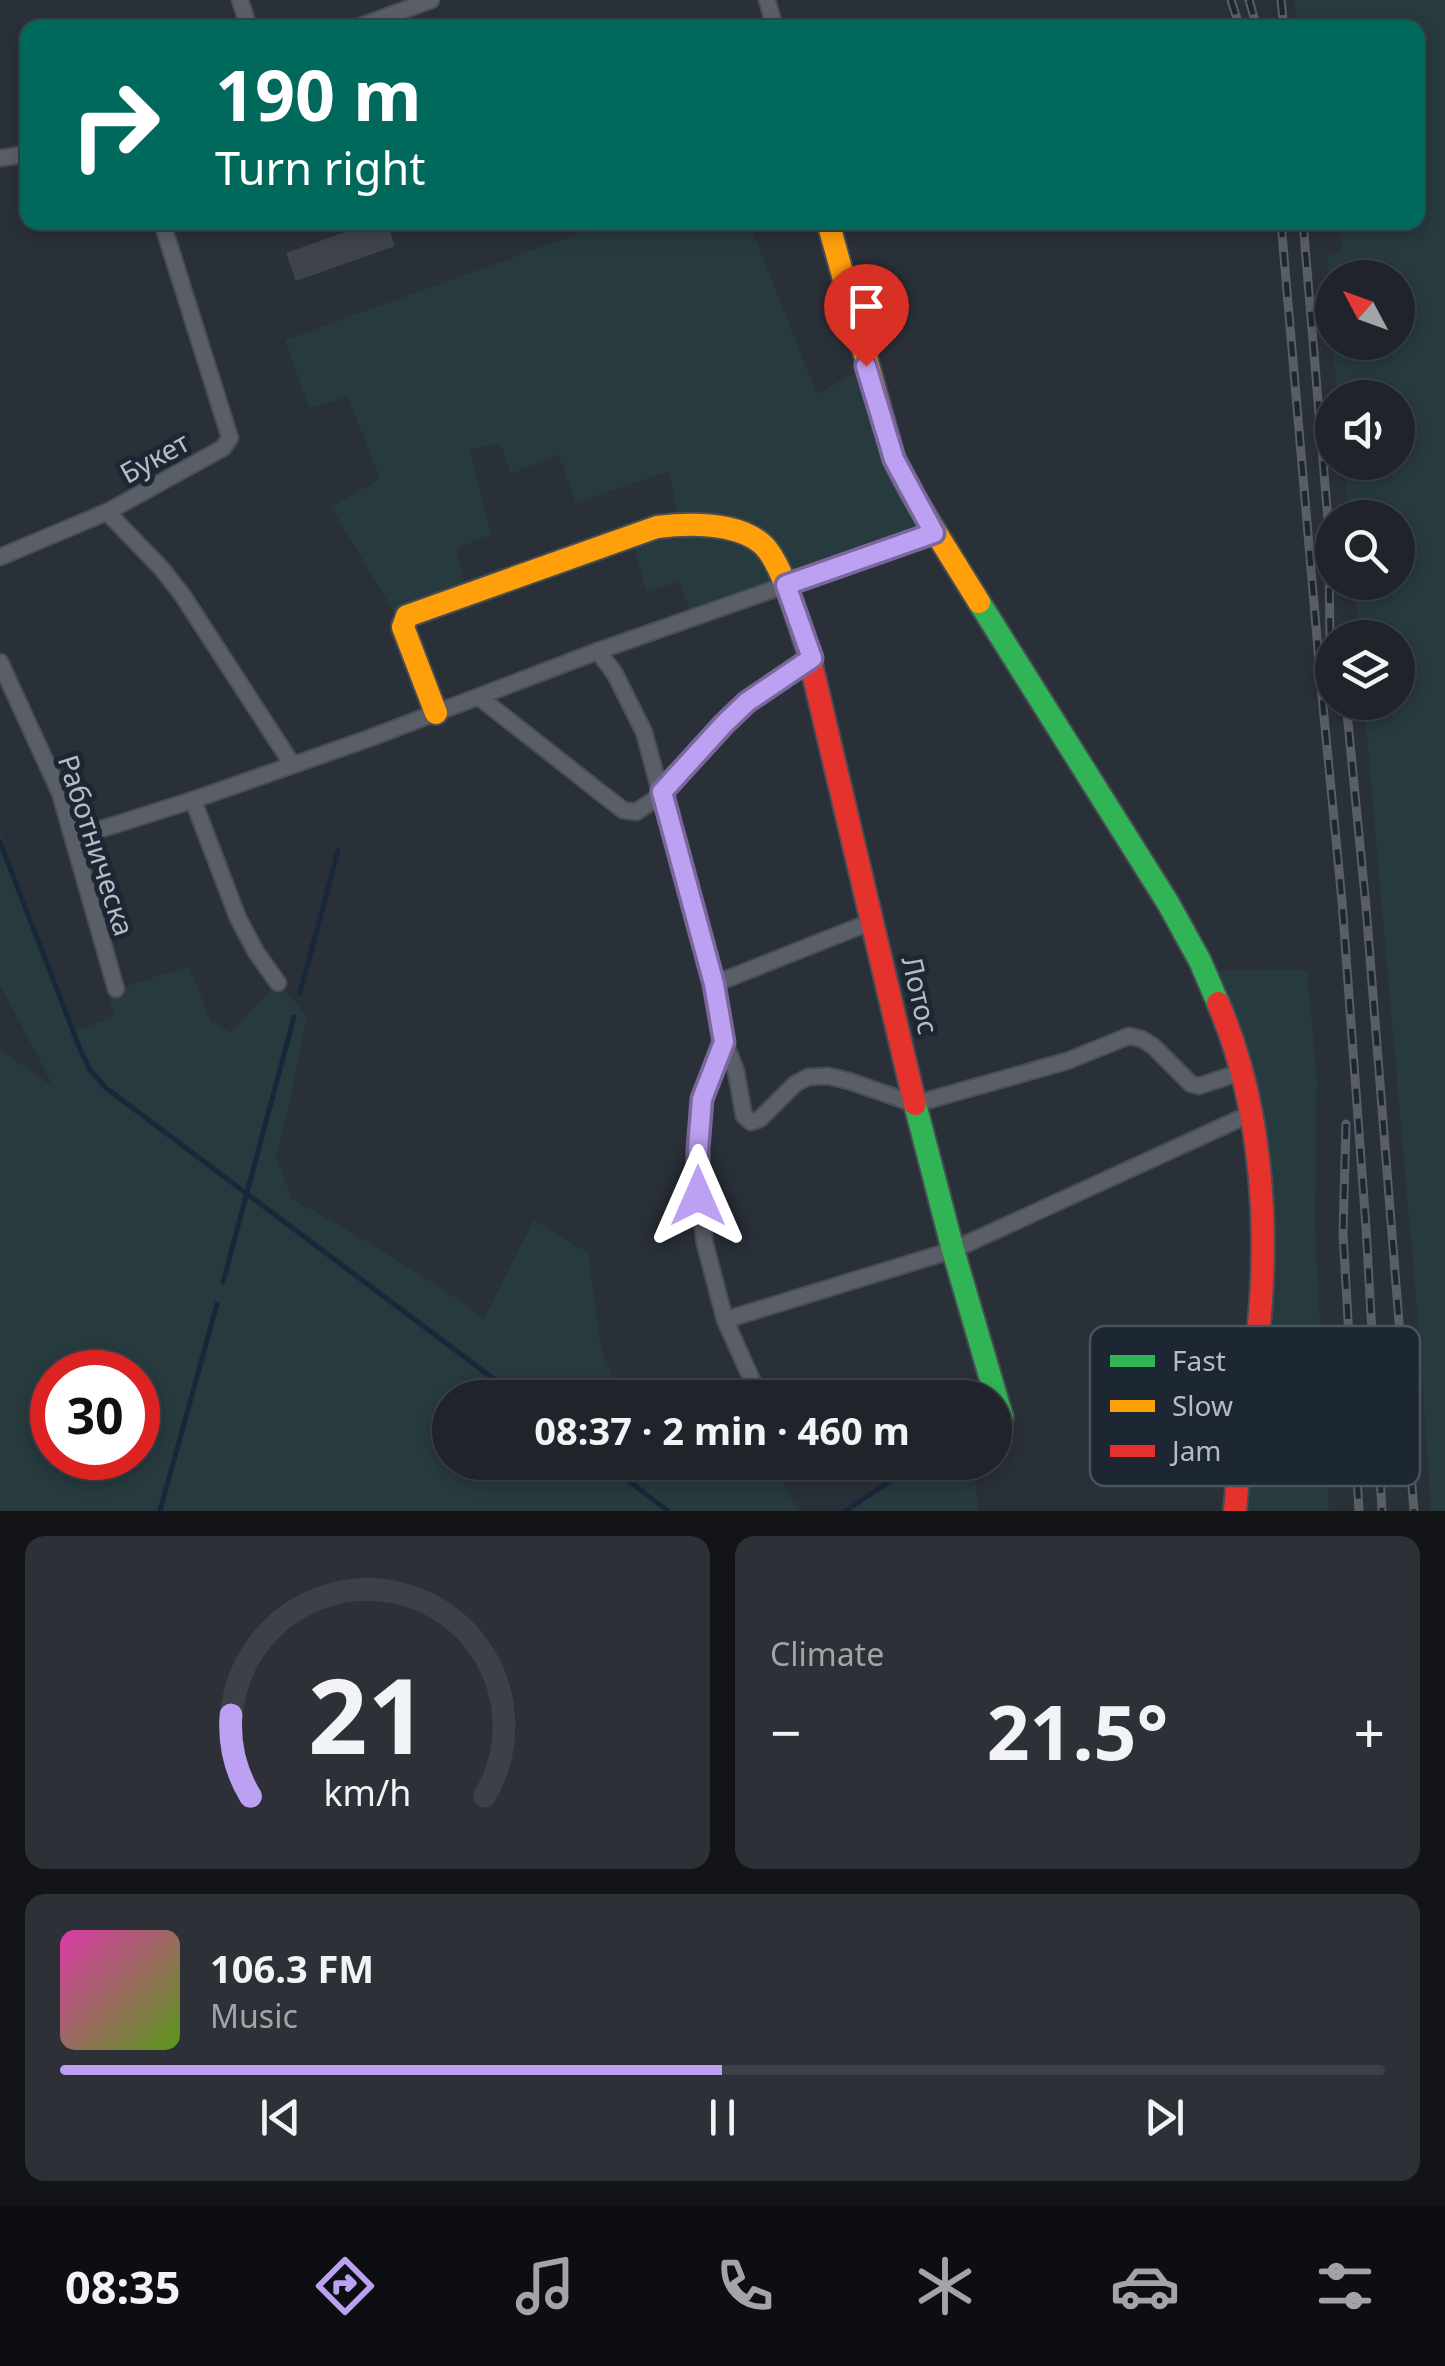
<!DOCTYPE html>
<meta charset="utf-8">
<style>
:root{--surface:#20242a;--page:#2d3036;--text:#f1f3f6;--muted:#a2a4a8;--line:#3d4147;--accent:#bca0f2}
body{margin:0;font-family:"Noto Sans",sans-serif;background:var(--page);color:var(--text);height:100vh;display:flex;flex-direction:column;font-size:38px;white-space:nowrap}
*{box-sizing:border-box;margin:0}
p{font-size:32px;color:var(--muted)}
.icon{flex:none;width:55px;height:55px;fill:none;stroke:currentColor;stroke-width:2;stroke-linecap:round;stroke-linejoin:round}
.map{position:relative;height:1511px;overflow:hidden}
.details{display:flex;flex-direction:column;gap:25px;padding:25px;background:#121417;flex:1}
.details>*{flex:none}
.banner{position:absolute;left:20px;top:20px;width:1405px;height:210px;border-radius:20px;box-shadow:0 5px 15px #0003,0 0 0 2px var(--line);background:#00695c;color:#fff;overflow:hidden}
.needle{width:65px;rotate:311deg}
.tools{position:absolute;left:1315px;top:260px;display:grid;gap:20px}
.tools a{display:grid;place-items:center;width:100px;height:100px;border-radius:50%;background:var(--surface);box-shadow:0 5px 15px #0003,0 0 0 2px var(--line);font-size:50px}
.speed{position:absolute;left:30px;top:1350px;display:flex;gap:20px;font-size:50px;font-weight:700;text-align:center}
.speed>*{display:grid;place-content:center;width:130px;height:130px;border-radius:50%;background:var(--surface);box-shadow:0 5px 15px #0003,0 0 0 2px var(--line);line-height:1}
.speed .limit{border:15px solid #d22;background:#fff;color:#111}
.pin{position:absolute;display:grid;place-items:center;width:85px;height:85px;color:#fff;margin:-102px -42px;border-radius:50% 50% 50% 0;rotate:-45deg;box-shadow:0 0 10px #0007}
.pin .icon{rotate:45deg}
.me{position:absolute;width:110px;margin:-55px;rotate:0deg;stroke-linejoin:round;filter:drop-shadow(0 0 8px #0008)}
.turn{display:flex;align-items:center;gap:35px;height:210px;padding:0 30px;font-size:45px}
.turn .icon{width:130px;height:130px;stroke-width:2.5}
.turn b{display:block;font-size:70px;line-height:85px}
.big{font-size:75px;font-weight:700;line-height:1.1}
.details .card{flex:1;display:flex;flex-direction:column;justify-content:center;gap:15px;min-width:0;padding:0 35px;border-radius:20px;background:var(--page)}
.details .dial{align-items:center;gap:0}
.dial svg{height:260px;overflow:visible;fill:none;stroke:var(--line);stroke-width:7;stroke-linecap:round;text-anchor:middle}
.dial text{fill:var(--text);stroke:none}
.song{display:flex;align-items:center;gap:30px}
.cover{width:120px;height:120px;border-radius:15px;background:linear-gradient(135deg,hsl(320 70% 55%),hsl(90 70% 35%))}
.played{height:10px;border-radius:5px;background:linear-gradient(90deg,var(--accent) 50%,var(--line) 50%)}
.keys{display:flex;justify-content:space-around;direction:ltr}
.heat{display:flex;justify-content:space-between;align-items:center;font-size:55px;direction:ltr}
.details .tiles{flex:1;display:grid;gap:25px;grid-template-columns:1fr 1fr}
.card:last-child{grid-column:span 2}
.trip{position:absolute;left:432px;top:1380px;width:580px;height:100px;border-radius:50px;background:var(--surface);box-shadow:0 5px 15px #0003,0 0 0 2px var(--line);font-weight:700;line-height:100px;text-align:center}
.tabs{display:flex;height:160px;justify-content:space-around;align-items:center;background:#0d0e11;color:var(--muted)}
.tabs .icon{width:70px;height:70px}
.tabs .active{color:var(--accent)}
.tabs b{font-size:45px;color:var(--text)}
.map>svg:first-child{display:block}
.green{fill:#273a3e;fill-rule:evenodd}
.lines{fill:none;stroke-linecap:round;stroke-linejoin:round}
.stream{stroke:#19273c;stroke-width:5}
.building{fill:#3f444c}
.street-casing{stroke:#484c55;stroke-width:19}
.fast-casing{stroke:#484c55;stroke-width:26}
.slow-casing{stroke:#484c55;stroke-width:26}
.jam-casing{stroke:#484c55;stroke-width:26}
.street{stroke:#5a5e66;stroke-width:15}
.fast{stroke:#30b455;stroke-width:22}
.slow{stroke:#ff9f0a;stroke-width:22}
.jam{stroke:#e5322d;stroke-width:22}
.rail-casing{stroke:#595d64;stroke-width:9}
.rail{stroke:#1d2633;stroke-width:5;stroke-dasharray:15;stroke-linecap:butt}
.route-casing{stroke:#7a689d;stroke-width:25}
.route{stroke:#bca0f2;stroke-width:18}
.labels{text-anchor:middle;dominant-baseline:central;stroke-width:10;stroke-linejoin:round;paint-order:stroke}
.street-label{font-size:28px;fill:#b4bcc9;stroke:#1d2633}
.key{fill:#1d2633;stroke:#4a5360;stroke-width:2.5}
.key-label{font-size:28px;fill:#b4bcc9}
</style>
<div class="map">
<svg width="1445" height="1511" viewBox="0 0 1445 1511">
<rect width="100%" height="100%" fill="#2a3038"/>
<g class="green">
<path d="M 1294,0 L 1445,0 L 1445,1511 L 1431,1511 L 1420,1344 L 1364,703 L 1398,702 L 1398,638 L 1359,637 L 1354,583 L 1398,582 L 1398,518 L 1349,517 L 1344,463 L 1398,462 L 1398,398 L 1337,397 L 1327,256 L 1342,251 L 1339,223 L 1418,222 L 1418,28 L 1297,27 ZM 1332,278 L 1398,278 L 1398,342 L 1332,342 Z"/>
<polygon points="580,223 749,223 817,394 866,366 934,533 693,618 679,582 646,591 631,536 678,524 669,471 576,503 558,454 511,474 500,443 470,450 491,534 456,549 468,594 403,627 331,507 380,479 348,397 309,408 285,340 583,232"/>
<path d="M 0,833 L 74,1032 L 114,1016 L 108,992 L 189,966 L 211,1022 L 231,1032 L 278,983 L 307,1016 L 288,1110 L 276,1156 L 292,1199 C 359,1235 422,1274 484,1318 L 534,1220 L 588,1253 L 601,1349 L 622,1397 L 450,1398 L 450,1462 L 650,1462 L 652,1468 L 666,1462 L 772,1463 L 798,1511 L 0,1511 L 0,1050 L 54,1087 L 0,985 ZM 52,1372 L 138,1372 L 138,1458 L 52,1458 Z"/>
<polygon points="1307,970 1317,1079 1315,1224 1329,1511 1235,1511 1259,1174 1204,971"/>
<polygon points="921,1462 974,1463 978,1511 845,1511"/>
</g>
<g class="lines">
<g class="stream">
<polyline points="0,842 80,1049 90,1070 106,1088 519,1398"/>
<polyline points="300,993 338,851"/>
<polyline points="223,1282 294,1017"/>
<polyline points="604,1462 668,1511"/>
<polyline points="160,1511 217,1304"/>
<polyline points="845,1511 891,1481"/>
</g>
</g>
<polygon class="building" points="354,222 387,222 395,246 296,281 286,253 356,228"/>
<g class="lines">
<g class="street-casing">
<g id="street">
<polyline points="240,0 249,28"/>
<polyline points="767,0 775,28"/>
<polyline points="356,28 431,0"/>
<polyline points="0,158 28,154"/>
<polyline points="107,512 162,569 183,596 292,764"/>
<polyline points="0,557 107,512 223,448 230,438 162,222"/>
<polyline points="598,651 615,674 644,732 722,1021 725,1043 702,1099 698,1149 699,1197 705,1244 725,1320 760,1398"/>
<polyline points="0,662 60,793 116,989"/>
<polyline points="479,697 610,800 623,810 636,812 657,798 724,723 747,701 811,658"/>
<polyline points="193,800 238,918 256,952 278,983"/>
<polyline points="73,838 193,800 370,738 598,651 934,533"/>
<polyline points="714,984 873,921"/>
<polyline points="725,1043 736,1071 744,1116 751,1122 760,1119 795,1084 808,1077 828,1076 849,1081 915,1104 1067,1061 1129,1036 1142,1039 1153,1046 1191,1084 1199,1086 1241,1072"/>
<polyline points="725,1320 953,1250 1250,1114"/>
</g>
</g>
<g class="fast-casing">
<g id="fast">
<polyline points="979,602 1168,903 1200,961 1218,1003"/>
<polyline points="915,1104 953,1250 1002,1417"/>
</g>
</g>
<g class="slow-casing">
<g id="slow">
<polyline points="828,222 894,459 912,494 979,602"/>
<path d="M 436,713 L 403,627 L 407,616 L 657,527 C 688,523 737,522 762,544 C 782,561 799,625 808,651"/>
</g>
</g>
<g class="jam-casing">
<g id="jam">
<polyline points="808,651 915,1104"/>
<path d="M 1218,1003 C 1263,1107 1270,1232 1257,1344 C 1255,1364 1250,1384 1247,1404 C 1241,1439 1238,1475 1235,1511"/>
</g>
</g>
<use href="#street" class="street"/>
<use href="#fast" class="fast"/>
<use href="#slow" class="slow"/>
<use href="#jam" class="jam"/>
<g class="rail-casing">
<g id="rail">
<polyline points="1231,0 1240,28"/>
<polyline points="1249,0 1257,28"/>
<polyline points="1281,0 1284,28"/>
<polyline points="1281,222 1322,696 1342,901 1366,1227 1382,1511"/>
<polyline points="1303,222 1332,568"/>
<polyline points="1329,558 1330,643"/>
<polyline points="1346,702 1366,907 1414,1511"/>
<polyline points="1346,1124 1343,1233 1359,1511"/>
</g>
</g>
<use href="#rail" class="rail"/>
</g>
<g class="lines">
<g class="route-casing">
<polyline id="route" points="698,1196 698,1149 702,1099 724,1042 714,984 662,792 724,724 747,702 812,658 786,585 934,533 894,459 866,366"/>
</g>
<use href="#route" class="route"/>
</g>
<g class="labels">
<g class="street-label">
<text transform="translate(154 457) rotate(-29)">Букет</text>
<text transform="translate(97 845) rotate(72)">Работническа</text>
<text transform="translate(921 995) rotate(77)">Лотос</text>
</g>
</g>
<rect x="1090" y="1326" width="330" height="160" rx="15" class="key"/>
<rect x="1110" y="1355" width="45" height="12" fill="#30b455"/>
<rect x="1110" y="1400" width="45" height="12" fill="#ff9f0a"/>
<rect x="1110" y="1445" width="45" height="12" fill="#e5322d"/>
<g class="key-label">
<text x="1172" y="1371">Fast</text>
<text x="1172" y="1416">Slow</text>
<text x="1172" y="1461">Jam</text>
</g>
</svg>
<div class="tools">
<a><svg class="needle" viewBox="-14 -14 28 28"><path d="M0-13l5 13h-10z" fill="#e53935"/><path d="M0 13l5-13h-10z" fill="#a2a4a8"/></svg></a>
<a><svg class="icon" aria-label="sound" viewBox="0 0 24 24"><path d="M4 9h4l5-4v14l-5-4H4zM17 9q2 3 0 6"/></svg></a>
<a><svg class="icon" aria-label="search" viewBox="0 0 24 24"><circle cx="10" cy="10" r="6"/><path d="M15 15l6 6"/></svg></a>
<a><svg class="icon" aria-label="layers" viewBox="0 0 24 24"><path d="M12 4l9 5-9 5-9-5zM3 14l9 5 9-5"/></svg></a>
</div>
<div class="speed"><div class="limit">30</div></div>
<div class="pin" style="left:866px;top:366px;background:#d93025"><svg class="icon" aria-label="arrive" viewBox="0 0 24 24"><path d="M6 21V4h12l-3 4 3 4H6"/></svg></div>
<svg class="me" style="left:698px;top:1196px" viewBox="-20 -20 40 40"><path d="M0-17L14 15 0 8-14 15z" fill="#bca0f2" stroke="#fff" stroke-width="4"/></svg>
<div class="trip">08:37 · 2 min · 460 m</div>
<div class="banner">
<div class="turn"><svg class="icon" aria-label="right" viewBox="0 0 24 24"><path d="M7 20v-9h11M14 6l5 5-5 5"/></svg><div><b>190 m</b>Turn right</div></div>
</div>
</div>
<section class="details">
<div class="tiles">
<div class="card dial"><svg viewBox="0 0 100 80">
<path d="M14 69A42 42 0 1 1 86 69"/>
<path d="M14 69A42 42 0 0 1 8 44" stroke="#bca0f2"/>
<text x="50" y="56" font-size="32" font-weight="700">21</text>
<text x="50" y="72" font-size="11">km/h</text>
</svg></div>
<div class="card"><p>Climate</p>
<div class="heat"><a>−</a><b class="big">21.5°</b><a>+</a></div>
</div>
<div class="card">
<div class="song"><i class="cover"></i><div><b>106.3 FM</b><p>Music</p></div></div>
<div class="played"></div>
<div class="keys"><svg class="icon" aria-label="previous" viewBox="0 0 24 24"><path d="M18 5L8 12l10 7zM5 5v14"/></svg><svg class="icon" aria-label="pause" viewBox="0 0 24 24"><path d="M8 5v14M16 5v14"/></svg><svg class="icon" aria-label="next" viewBox="0 0 24 24"><path d="M6 5l10 7-10 7zM19 5v14"/></svg></div>
</div>
</div>
</section>
<nav class="tabs">
<b>08:35</b>
<svg class="icon active" aria-label="directions" viewBox="0 0 24 24"><path d="M12 3l9 9-9 9-9-9zM9 14v-3h6M13 9l2 2-2 2"/></svg>
<svg class="icon" aria-label="music" viewBox="0 0 24 24"><path d="M9 18V5l10-2v13"/><circle cx="6" cy="18" r="3"/><circle cx="16" cy="16" r="3"/></svg>
<svg class="icon" aria-label="phone" viewBox="0 0 24 24"><path d="M5 4h4l2 5-3 2q2 4 5 5l2-3 5 2v4C11 20 4 13 5 4z"/></svg>
<svg class="icon" aria-label="climate" viewBox="0 0 24 24"><path d="M12 3v18M4 7l16 10M4 17L20 7"/></svg>
<svg class="icon" aria-label="car" viewBox="0 0 24 24"><path d="M5 17H2v-5l4-1 3-4h7l3 4 3 1v5h-3M9 17h6M6 11h13"/><circle cx="7" cy="17" r="2"/><circle cx="17" cy="17" r="2"/></svg>
<svg class="icon" aria-label="filters" viewBox="0 0 24 24"><path d="M4 7h16M4 17h16"/><circle cx="9" cy="7" r="2"/><circle cx="15" cy="17" r="2"/></svg>
</nav>
